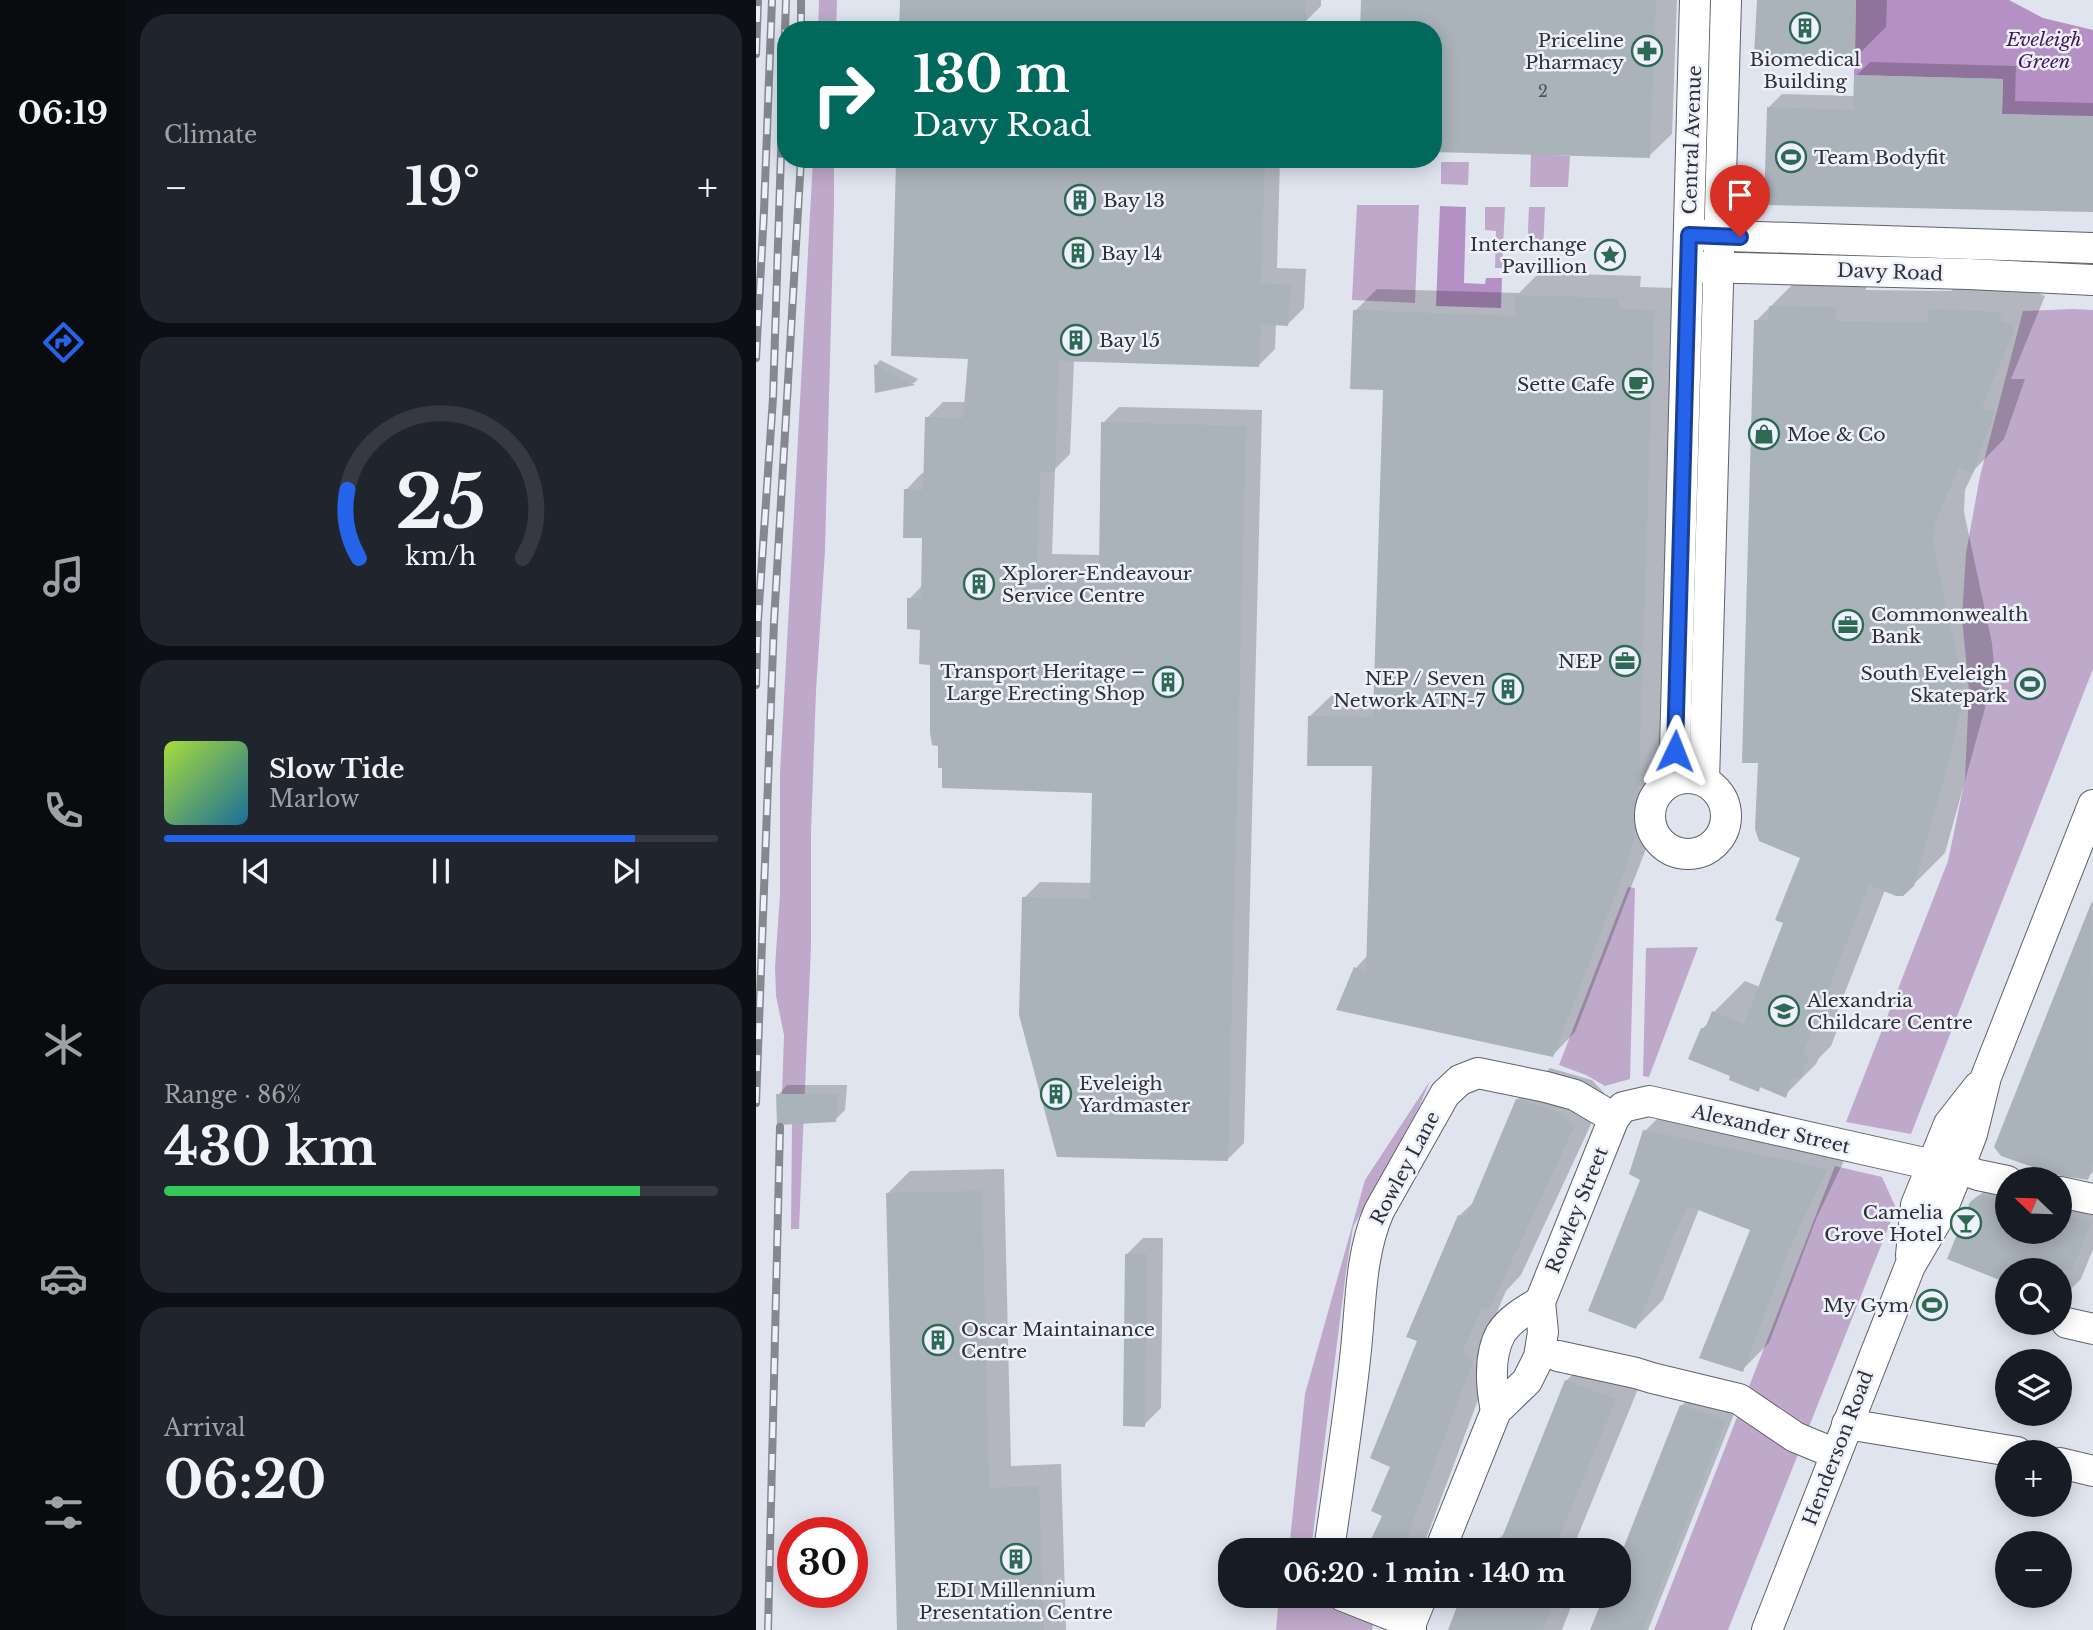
<!DOCTYPE html>
<meta charset="utf-8">
<style>
:root{--surface:#171b24;--page:#20242c;--text:#f1f3f6;--muted:#9ea1a6;--line:#363941;--accent:#2563eb}
body{margin:0;font-family:"Libre Baskerville",serif;background:var(--page);color:var(--text);height:100vh;display:flex;flex-direction:column;font-size:26px;white-space:nowrap}
*{box-sizing:border-box;margin:0}
p{font-size:23px;color:var(--muted)}
.icon{flex:none;width:38px;height:38px;fill:none;stroke:currentColor;stroke-width:2;stroke-linecap:round;stroke-linejoin:round}
.map{position:relative;flex:1;overflow:hidden}
.sheet{display:flex;flex-direction:column;gap:14px;padding:14px;background:#0d0f14;width:630px}
.sheet>*{flex:none}
.hud{position:absolute;left:21px;top:21px;width:665px;height:147px;border-radius:28px;box-shadow:0 4px 18px #0003;background:#00695c;color:#fff;overflow:hidden}
.needle{width:46px;rotate:293deg}
.buttons{position:absolute;left:1239px;top:1167px;display:grid;gap:14px}
.buttons a{display:grid;place-items:center;width:77px;height:77px;border-radius:50%;background:var(--surface);box-shadow:0 4px 18px #0003;font-size:35px}
.speed{position:absolute;left:21px;top:1517px;display:flex;gap:14px;font-size:35px;font-weight:700;text-align:center}
.speed>*{display:grid;place-content:center;width:91px;height:91px;border-radius:50%;background:var(--surface);box-shadow:0 4px 18px #0003;line-height:1}
.speed .limit{border:10px solid #d22;background:#fff;color:#111}
.pin{position:absolute;display:grid;place-items:center;width:60px;height:60px;color:#fff;margin:-72px -30px;border-radius:50% 50% 50% 0;rotate:-45deg;box-shadow:0 0 7px #0007}
.pin .icon{rotate:45deg}
.me{position:absolute;width:77px;margin:-38px;rotate:2deg;stroke-linejoin:round;filter:drop-shadow(0 0 5px #0008)}
.turn{display:flex;align-items:center;gap:24px;height:147px;padding:0 21px;font-size:32px}
.turn .icon{width:91px;height:91px;stroke-width:2.5}
.turn b{display:block;font-size:49px;line-height:60px}
.big{font-size:52px;font-weight:700;line-height:1.1}
.sheet .widget{flex:1;display:flex;flex-direction:column;justify-content:center;gap:10px;min-width:0;padding:0 24px;border-radius:28px;background:var(--page)}
.sheet .dial{align-items:center;gap:0}
.dial svg{height:182px;overflow:visible;fill:none;stroke:var(--line);stroke-width:7;stroke-linecap:round;text-anchor:middle}
.dial text{fill:var(--text);stroke:none}
.song{display:flex;align-items:center;gap:21px}
.cover{width:84px;height:84px;border-radius:10px;background:linear-gradient(135deg,hsl(80 70% 55%),hsl(200 70% 35%))}
.played{height:7px;border-radius:4px;background:linear-gradient(90deg,var(--accent) 85%,var(--line) 85%)}
.keys{display:flex;justify-content:space-around;direction:ltr}
.heat{display:flex;justify-content:space-between;align-items:center;font-size:38px;direction:ltr}
.charge{height:10px;border-radius:5px;background:linear-gradient(90deg,#34c759 86%,var(--line) 0)}
.trip{position:absolute;left:462px;top:1538px;width:413px;height:70px;border-radius:28px;background:var(--surface);box-shadow:0 4px 18px #0003;font-weight:700;line-height:70px;text-align:center}
main{display:flex;flex:1;min-height:0}
.tab-bar{display:flex;flex-direction:column;width:126px;justify-content:space-around;align-items:center;background:#090b0e;color:var(--muted)}
.tab-bar .icon{width:49px;height:49px}
.tab-bar .on{color:var(--accent)}
.tab-bar b{font-size:32px;color:var(--text)}
.map>svg:first-child{display:block}
.green{fill:#bfa9cb}
.forest{fill:#b490c5}
.shadow{fill:#0003}
.building{fill:#aab2ba}
.lines{fill:none;stroke-linecap:round;stroke-linejoin:round}
.minor-casing{stroke:#5f626b;stroke-width:32}
.minor{stroke:#fff;stroke-width:30}
.rail-casing{stroke:#868890;stroke-width:8}
.rail{stroke:#eef1fc;stroke-width:5;stroke-dasharray:16;stroke-linecap:butt}
.route-casing{stroke:#184099;stroke-width:18}
.route{stroke:#2563eb;stroke-width:12}
.labels{text-anchor:middle;dominant-baseline:central;stroke-width:5;stroke-linejoin:round;paint-order:stroke}
.number-label{font-size:16px;fill:#4e5156}
.park-label{font-size:19px;font-style:italic;fill:#441657;stroke:#eef1fc}
.poi-label{font-size:19px;fill:#303135;stroke:#eef1fc;text-anchor:start}
.street-label{font-size:19px;fill:#303135;stroke:#eef1fc}
</style>
<main>
<nav class="tab-bar">
<b>06:19</b>
<svg class="icon on" aria-label="directions" viewBox="0 0 24 24"><path d="M12 3l9 9-9 9-9-9zM9 14v-3h6M13 9l2 2-2 2"/></svg>
<svg class="icon" aria-label="music" viewBox="0 0 24 24"><path d="M9 18V5l10-2v13"/><circle cx="6" cy="18" r="3"/><circle cx="16" cy="16" r="3"/></svg>
<svg class="icon" aria-label="phone" viewBox="0 0 24 24"><path d="M5 4h4l2 5-3 2q2 4 5 5l2-3 5 2v4C11 20 4 13 5 4z"/></svg>
<svg class="icon" aria-label="climate" viewBox="0 0 24 24"><path d="M12 3v18M4 7l16 10M4 17L20 7"/></svg>
<svg class="icon" aria-label="car" viewBox="0 0 24 24"><path d="M5 17H2v-5l4-1 3-4h7l3 4 3 1v5h-3M9 17h6M6 11h13"/><circle cx="7" cy="17" r="2"/><circle cx="17" cy="17" r="2"/></svg>
<svg class="icon" aria-label="filters" viewBox="0 0 24 24"><path d="M4 7h16M4 17h16"/><circle cx="9" cy="7" r="2"/><circle cx="15" cy="17" r="2"/></svg>
</nav>
<section class="sheet">
<div class="widget"><p>Climate</p>
<div class="heat"><a>−</a><b class="big">19°</b><a>+</a></div>
</div>
<div class="widget dial"><svg viewBox="0 0 100 80">
<path d="M14 69A42 42 0 1 1 86 69"/>
<path d="M14 69A42 42 0 0 1 9 39" stroke="#2563eb"/>
<text x="50" y="56" font-size="32" font-weight="700">25</text>
<text x="50" y="72" font-size="11">km/h</text>
</svg></div>
<div class="widget">
<div class="song"><i class="cover"></i><div><b>Slow Tide</b><p>Marlow</p></div></div>
<div class="played"></div>
<div class="keys"><svg class="icon" aria-label="previous" viewBox="0 0 24 24"><path d="M18 5L8 12l10 7zM5 5v14"/></svg><svg class="icon" aria-label="pause" viewBox="0 0 24 24"><path d="M8 5v14M16 5v14"/></svg><svg class="icon" aria-label="next" viewBox="0 0 24 24"><path d="M6 5l10 7-10 7zM19 5v14"/></svg></div>
</div>
<div class="widget"><p>Range · 86%</p><b class="big">430 km</b><div class="charge"></div></div>
<div class="widget"><p>Arrival</p><b class="big">06:20</b></div>
</section>
<div class="map">
<svg width="1337" height="1630" viewBox="0 0 1337 1630">
<rect width="100%" height="100%" fill="#e0e4ef"/>
<g class="green">
<polygon points="63,0 81,0 80,30 62,30"/>
<polygon points="775,154 814,156 812,187 774,187"/>
<polygon points="57,159 78,159 78,207 69,550 60,691 55,833 55,946 43,1229 35,1229 36,1124 26,1094 28,1035 20,996 19,967 24,894 24,773"/>
<polygon points="685,162 713,162 712,185 685,184"/>
<polygon points="601,205 663,205 659,303 596,300"/>
<polygon points="729,207 749,207 746,268 739,268 740,231 729,230"/>
<polygon points="773,207 789,207 787,253 771,252"/>
<polygon points="1317,309 1337,310 1337,669 1155,1134 1090,1122 1192,861 1209,779 1213,690 1206,618 1210,553 1224,476 1267,311"/>
<polygon points="872,887 879,888 874,1079 849,1086 830,1075 803,1065"/>
<polygon points="942,947 893,1077 887,1076 890,948"/>
<polygon points="674,1081 663,1107 597,1227 590,1272 555,1550 533,1550 549,1394 609,1180"/>
<polygon points="1079,1166 1126,1177 1140,1208 972,1630 898,1630"/>
<polygon points="523,1596 550,1596 617,1624 616,1630 520,1630"/>
</g>
<g class="forest">
<polygon points="1100,0 1253,0 1287,18 1337,30 1337,117 1246,114 1247,79 1098,75"/>
<polygon points="684,206 710,207 708,283 729,284 730,278 746,278 745,308 680,306"/>
</g>
<g class="shadow">
<polygon points="146,0 565,0 565,6 549,22 528,22 527,30 145,30"/>
<polygon points="607,0 921,0 916,134 893,156 677,30"/>
<polygon points="1002,0 1131,0 1130,27 1098,59"/>
<polygon points="1114,62 1260,66 1259,101 1337,103 1337,210 1012,108 1026,94 1099,96 1100,76"/>
<polygon points="142,159 524,159 521,268 550,269 548,308 532,324 520,323 519,349 503,365 318,360 314,454 299,469 296,554 345,555 347,423 363,407 506,410 488,1143 472,1159 268,898 284,882 336,883 338,791 176,663 153,599 167,585 168,536 150,490 166,473 170,474 171,418 187,402 210,402 214,357"/>
<polygon points="783,273 885,276 884,287 919,288 904,787 900,816 893,841 819,1032 797,1055 582,1008 600,968 612,955 618,764 553,717 576,695 620,695 629,389 599,311 621,289 763,293"/>
<polygon points="1046,275 1110,277 1110,290 1195,291 1207,279 1273,289 1289,296 1255,379 1269,379 1248,439 1219,469 1209,490 1208,512 1236,643 1238,665 1228,712 1189,853 1157,885 1129,890 1077,1023 1083,1025 1075,1046 1063,1058 1060,1064 1029,1095 1006,1086 1002,1090 977,1075 946,1029 954,1021 958,1012 989,981 1004,987 1029,922 1047,857 1004,762 1000,321"/>
<polygon points="124,360 162,379 158,383 121,391 120,365"/>
<polygon points="1337,902 1337,1172 1331,1178 1240,1147"/>
<polygon points="794,1068 836,1080 849,1094 765,1275 750,1291 737,1321 749,1328 668,1544 661,1550 613,1550 628,1515 636,1466 663,1340 703,1216 720,1200 761,1100"/>
<polygon points="31,1085 91,1085 89,1110 79,1120 22,1095"/>
<polygon points="916,1104 1097,1142 1061,1217 1013,1343 986,1370 997,1229 943,1209 907,1300 880,1327 889,1131"/>
<polygon points="248,1169 255,1466 305,1464 310,1630 142,1630 131,1194 154,1171"/>
<polygon points="1247,1174 1272,1180 1251,1180 1251,1232 1304,1232 1304,1187 1337,1194 1337,1249 1325,1279 1304,1300 1304,1270 1251,1270 1251,1281 1193,1258 1215,1203"/>
<polygon points="387,1238 407,1238 405,1408 388,1425 370,1255"/>
<polygon points="842,1349 891,1367 816,1550 731,1550 751,1531 810,1381"/>
<polygon points="937,1395 980,1409 892,1630 836,1630 850,1596 863,1596 863,1563 925,1406"/>
<polygon points="707,1596 819,1596 806,1630 693,1630"/>
</g>
<g class="building">
<polygon points="144,0 550,0 550,24 513,23 512,30 143,30"/>
<polygon points="605,0 900,0 894,158 677,152 677,30 604,30"/>
<polygon points="1001,0 1100,0 1099,61 998,55"/>
<polygon points="1098,75 1247,79 1246,114 1337,116 1337,212 1008,205 1011,107 1097,110"/>
<polygon points="140,159 509,159 505,283 535,285 532,326 505,324 503,367 303,361 299,472 284,472 281,569 343,571 345,422 490,426 472,1161 301,1157 263,1015 266,897 334,899 336,793 186,788 186,768 182,768 182,746 176,745 174,733 174,665 163,664 164,630 151,629 151,598 165,598 166,538 147,538 148,489 167,490 169,417 207,418 212,359 135,356"/>
<polygon points="759,295 863,298 863,309 898,310 882,810 878,839 871,865 797,1057 580,1010 598,967 610,972 616,766 551,766 552,716 617,717 627,390 594,389 597,310 759,316"/>
<polygon points="1013,306 1080,307 1080,321 1170,322 1174,309 1246,312 1243,320 1259,327 1225,410 1239,410 1217,473 1203,467 1179,523 1177,544 1205,675 1207,698 1197,745 1158,886 1147,896 1140,896 1113,885 1047,1054 1053,1056 1044,1079 1037,1076 1030,1098 1004,1087 1003,1092 973,1080 974,1076 932,1059 945,1028 949,1029 956,1011 988,1024 1027,923 1019,920 1044,858 1003,841 999,829 1002,763 986,763 998,320 1012,320"/>
<polygon points="118,364 159,385 119,393"/>
<polygon points="1336,901 1337,1164 1332,1180 1300,1175 1245,1156 1238,1147"/>
<polygon points="20,1094 82,1094 80,1122 21,1125"/>
<polygon points="760,1099 803,1112 818,1127 733,1310 726,1307 706,1353 717,1361 646,1550 610,1550 626,1516 615,1511 634,1467 614,1458 661,1341 650,1337 702,1215 710,1218"/>
<polygon points="887,1130 1071,1169 1035,1245 987,1372 943,1358 994,1230 932,1206 918,1234 880,1329 832,1311 884,1180 873,1174"/>
<polygon points="226,1191 233,1488 283,1486 288,1630 141,1630 130,1193"/>
<polygon points="1223,1195 1251,1202 1251,1232 1304,1232 1304,1214 1336,1221 1316,1270 1251,1270 1251,1283 1191,1259 1214,1202"/>
<polygon points="369,1254 391,1254 389,1427 367,1426"/>
<polygon points="809,1380 860,1399 798,1550 741,1550"/>
<polygon points="924,1405 970,1420 887,1630 834,1630 848,1596 863,1596 863,1559"/>
<polygon points="705,1596 800,1596 787,1630 692,1630"/>
</g>
<g class="lines">
<g class="minor-casing">
<g id="minor">
<polyline points="944,235 1337,248"/>
<polyline points="942,267 1213,274 1337,280"/>
<circle cx="932" cy="816" r="38"/>
<polyline points="948,781 970,0"/>
<polyline points="913,783 919,751 939,0"/>
<polyline points="1203,1168 1222,1175 1251,1181"/>
<polyline points="1304,1192 1337,1199"/>
<polyline points="1155,1255 1160,1205 1193,1124 1222,1087"/>
<polyline points="1311,1323 1337,1329"/>
<polyline points="802,1356 880,1373 896,1378 983,1399 1039,1437 1080,1454"/>
<path d="M 740,1411 C 735,1386 732,1356 745,1333 C 754,1319 770,1310 784,1302"/>
<polyline points="1091,1424 1261,1452"/>
<polyline points="1304,1463 1337,1471"/>
<path d="M 573,1550 C 582,1487 592,1423 599,1359 C 605,1309 603,1257 623,1211 L 689,1094 L 704,1080 L 722,1073 L 790,1087 L 819,1095 L 858,1118"/>
<polyline points="684,1550 740,1411 771,1381 783,1357 787,1332 784,1302 858,1118 867,1107 893,1101 1177,1165"/>
<polyline points="587,1596 655,1623"/>
<polyline points="655,1630 655,1623 666,1596"/>
<polyline points="1011,1630 1154,1266 1184,1215 1203,1168 1216,1134 1230,1077 1337,805"/>
</g>
</g>
<use href="#minor" class="minor"/>
<g class="rail-casing">
<g id="rail">
<polyline points="45,30 45,0"/>
<polyline points="0,54 2,0"/>
<polyline points="0,358 8,211 16,0"/>
<polyline points="0,685 2,620 17,398 30,0"/>
<polyline points="0,1103 18,622 45,159"/>
<polyline points="12,1630 24,1127"/>
</g>
</g>
<use href="#rail" class="rail"/>
</g>
<g class="lines">
<g class="route-casing">
<polyline id="route" points="919,751 933,235 984,237"/>
</g>
<use href="#route" class="route"/>
</g>
<defs>
<g id="building-ring" transform="scale(1.575)"><circle r="9.5" fill="#eef1fc" stroke="#2e6953" stroke-width="1.5"/><path d="M-4-6H4V6H1V3H-1V6H-4ZM-2.5-4.3h1.7v1.8h-1.7ZM.8-4.3h1.7v1.8H.8ZM-2.5-1h1.7V.8h-1.7ZM.8-1h1.7V.8H.8Z" fill="#2e6953"/></g>
<g id="pharmacy-ring" transform="scale(1.575)"><circle r="9.5" fill="#eef1fc" stroke="#2e6953" stroke-width="1.5"/><path d="M-2-6h4v4h4v4h-4v4h-4v-4h-4v-4h4Z" fill="#2e6953"/></g>
<g id="stadium-ring" transform="scale(1.575)"><circle r="9.5" fill="#eef1fc" stroke="#2e6953" stroke-width="1.5"/><path d="M0-5a6.5 5 0 1 0 0 10a6.5 5 0 1 0 0-10ZM-3.5-1.8h7v3.6h-7Z" fill="#2e6953"/></g>
<g id="sight-ring" transform="scale(1.575)"><circle r="9.5" fill="#eef1fc" stroke="#2e6953" stroke-width="1.5"/><path d="M0-6L1.8-2.2L6-1.7L2.9 1.2L3.7 5.4L0 3.3L-3.7 5.4L-2.9 1.2L-6-1.7L-1.8-2.2Z" fill="#2e6953"/></g>
<g id="cafe-ring" transform="scale(1.575)"><circle r="9.5" fill="#eef1fc" stroke="#2e6953" stroke-width="1.5"/><path d="M-5.5-4.5H6V0H3Q3 3.5 0 3.5H-2.5Q-5.5 3.5-5.5 0ZM3-3.2v2h1.7v-2ZM-6 4.5H4V6H-6Z" fill="#2e6953"/></g>
<g id="shop-ring" transform="scale(1.575)"><circle r="9.5" fill="#eef1fc" stroke="#2e6953" stroke-width="1.5"/><path d="M-5-2.5h2.3a2.7 3.5 0 0 1 5.4 0H5L5.5 6h-11ZM-1.5-2.5h3a1.5 2.3 0 0 0-3 0Z" fill="#2e6953"/></g>
<g id="office-ring" transform="scale(1.575)"><circle r="9.5" fill="#eef1fc" stroke="#2e6953" stroke-width="1.5"/><path d="M-6-3h4V-5.5h4V-3h4V5H-6ZM-1-4.5V-3h2v-1.5ZM-6 0V1H6V0Z" fill="#2e6953"/></g>
<g id="school-ring" transform="scale(1.575)"><circle r="9.5" fill="#eef1fc" stroke="#2e6953" stroke-width="1.5"/><path d="M0-5L7-2L0 1L-7-2ZM-4 1L0 2.5L4 1V4Q0 6-4 4Z" fill="#2e6953"/></g>
<g id="bar-ring" transform="scale(1.575)"><circle r="9.5" fill="#eef1fc" stroke="#2e6953" stroke-width="1.5"/><path d="M-6-5H6L.8 .8V4.5H3.5V6h-7V4.5H-.8V.8Z" fill="#2e6953"/></g>
</defs>
<g fill-rule="evenodd">
<use href="#building-ring" x="1049" y="28"/>
<use href="#pharmacy-ring" x="891" y="51"/>
<use href="#stadium-ring" x="1035" y="157"/>
<use href="#building-ring" x="324" y="200"/>
<use href="#building-ring" x="322" y="253"/>
<use href="#sight-ring" x="854" y="255"/>
<use href="#building-ring" x="320" y="340"/>
<use href="#cafe-ring" x="882" y="384"/>
<use href="#shop-ring" x="1008" y="434"/>
<use href="#building-ring" x="223" y="584"/>
<use href="#office-ring" x="1092" y="625"/>
<use href="#office-ring" x="869" y="661"/>
<use href="#building-ring" x="412" y="682"/>
<use href="#stadium-ring" x="1274" y="684"/>
<use href="#building-ring" x="752" y="689"/>
<use href="#school-ring" x="1028" y="1011"/>
<use href="#building-ring" x="300" y="1094"/>
<use href="#bar-ring" x="1210" y="1223"/>
<use href="#stadium-ring" x="1176" y="1305"/>
<use href="#building-ring" x="182" y="1340"/>
<use href="#building-ring" x="260" y="1559"/>
</g>
<g class="labels">
<g class="number-label">
<text x="787" y="91">2</text>
</g>
<g class="park-label">
<text x="1288" y="39">Eveleigh<tspan x="1288" dy="22">Green</tspan></text>
</g>
<g class="poi-label">
<text x="868" y="40" text-anchor="end">Priceline<tspan x="868" dy="22">Pharmacy</tspan></text>
<text x="1049" y="59" text-anchor="middle">Biomedical<tspan x="1049" dy="22">Building</tspan></text>
<text x="1058" y="157">Team Bodyfit</text>
<text x="347" y="200">Bay 13</text>
<text x="831" y="244" text-anchor="end">Interchange<tspan x="831" dy="22">Pavillion</tspan></text>
<text x="345" y="253">Bay 14</text>
<text x="343" y="340">Bay 15</text>
<text x="859" y="384" text-anchor="end">Sette Cafe</text>
<text x="1031" y="434">Moe &amp; Co</text>
<text x="246" y="573">Xplorer-Endeavour<tspan x="246" dy="22">Service Centre</tspan></text>
<text x="1115" y="614">Commonwealth<tspan x="1115" dy="22">Bank</tspan></text>
<text x="846" y="661" text-anchor="end">NEP</text>
<text x="389" y="671" text-anchor="end">Transport Heritage –<tspan x="389" dy="22">Large Erecting Shop</tspan></text>
<text x="1251" y="673" text-anchor="end">South Eveleigh<tspan x="1251" dy="22">Skatepark</tspan></text>
<text x="729" y="678" text-anchor="end">NEP / Seven<tspan x="729" dy="22">Network ATN-7</tspan></text>
<text x="1051" y="1000">Alexandria<tspan x="1051" dy="22">Childcare Centre</tspan></text>
<text x="323" y="1083">Eveleigh<tspan x="323" dy="22">Yardmaster</tspan></text>
<text x="1187" y="1212" text-anchor="end">Camelia<tspan x="1187" dy="22">Grove Hotel</tspan></text>
<text x="1153" y="1305" text-anchor="end">My Gym</text>
<text x="205" y="1329">Oscar Maintainance<tspan x="205" dy="22">Centre</tspan></text>
<text x="260" y="1590" text-anchor="middle">EDI Millennium<tspan x="260" dy="22">Presentation Centre</tspan></text>
</g>
<g class="street-label">
<text transform="translate(936 140) rotate(-88)">Central Avenue</text>
<text transform="translate(1134 272) rotate(2)">Davy Road</text>
<text transform="translate(1015 1129) rotate(13)">Alexander Street</text>
<text transform="translate(649 1168) rotate(-62)">Rowley Lane</text>
<text transform="translate(821 1210) rotate(-68)">Rowley Street</text>
<text transform="translate(1082 1448) rotate(-69)">Henderson Road</text>
</g>
</g>
</svg>
<div class="buttons">
<a><svg class="needle" viewBox="-14 -14 28 28"><path d="M0-13l5 13h-10z" fill="#e53935"/><path d="M0 13l5-13h-10z" fill="#9ea1a6"/></svg></a>
<a><svg class="icon" aria-label="search" viewBox="0 0 24 24"><circle cx="10" cy="10" r="6"/><path d="M15 15l6 6"/></svg></a>
<a><svg class="icon" aria-label="layers" viewBox="0 0 24 24"><path d="M12 4l9 5-9 5-9-5zM3 14l9 5 9-5"/></svg></a>
<a>+</a>
<a>−</a>
</div>
<div class="speed"><div class="limit">30</div></div>
<div class="pin" style="left:984px;top:237px;background:#d93025"><svg class="icon" aria-label="arrive" viewBox="0 0 24 24"><path d="M6 21V4h12l-3 4 3 4H6"/></svg></div>
<svg class="me" style="left:919px;top:751px" viewBox="-20 -20 40 40"><path d="M0-17L14 15 0 8-14 15z" fill="#2563eb" stroke="#fff" stroke-width="4"/></svg>
<div class="trip">06:20 · 1 min · 140 m</div>
<div class="hud">
<div class="turn"><svg class="icon" aria-label="right" viewBox="0 0 24 24"><path d="M7 20v-9h11M14 6l5 5-5 5"/></svg><div><b>130 m</b>Davy Road</div></div>
</div>
</div>
</main>
